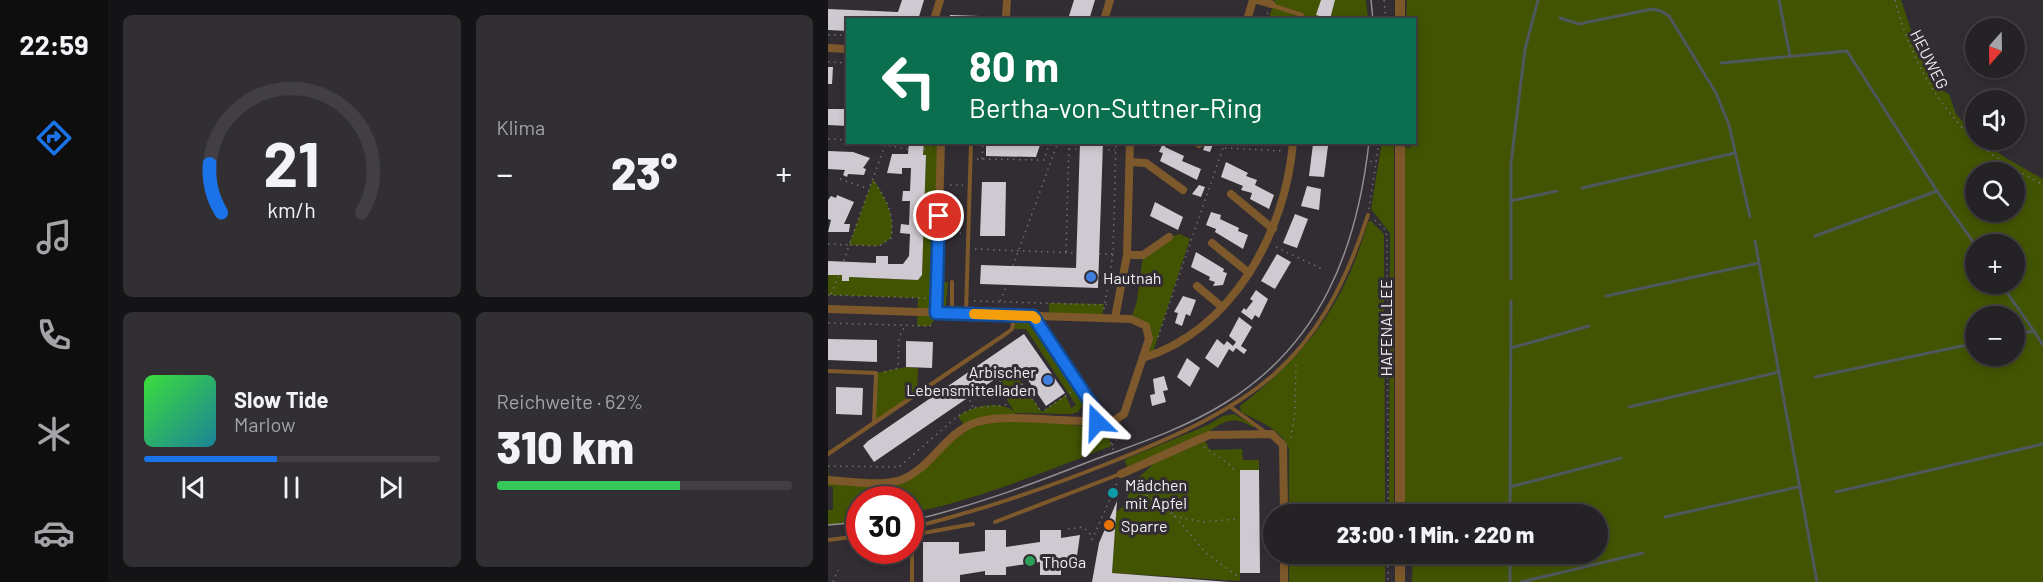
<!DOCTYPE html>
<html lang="de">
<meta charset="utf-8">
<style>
:root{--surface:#252226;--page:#312f32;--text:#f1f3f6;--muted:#a3a4a7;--line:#423f43;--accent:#1a73e8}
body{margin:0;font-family:Barlow,sans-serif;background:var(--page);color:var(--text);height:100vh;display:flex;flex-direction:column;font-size:22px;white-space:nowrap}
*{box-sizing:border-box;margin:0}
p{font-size:20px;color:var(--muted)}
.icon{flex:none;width:33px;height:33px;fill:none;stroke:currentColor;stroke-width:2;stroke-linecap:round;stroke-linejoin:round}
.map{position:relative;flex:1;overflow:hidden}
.details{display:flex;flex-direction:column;gap:15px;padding:15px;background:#141315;width:720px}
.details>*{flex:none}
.top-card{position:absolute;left:18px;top:18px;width:570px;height:126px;border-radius:0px;box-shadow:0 3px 9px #0003,0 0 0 2px var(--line);background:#0b6e4f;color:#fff;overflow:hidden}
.needle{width:39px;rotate:200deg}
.tools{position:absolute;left:1137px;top:18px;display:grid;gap:12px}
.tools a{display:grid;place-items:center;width:60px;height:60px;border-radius:50%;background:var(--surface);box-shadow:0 3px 9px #0003,0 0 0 2px var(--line);font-size:30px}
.speed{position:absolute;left:18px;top:486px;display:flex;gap:12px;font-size:30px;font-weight:700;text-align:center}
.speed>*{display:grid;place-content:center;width:78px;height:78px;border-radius:50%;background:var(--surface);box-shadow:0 3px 9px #0003,0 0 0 2px var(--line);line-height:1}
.speed .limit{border:9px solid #d22;background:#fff;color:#111}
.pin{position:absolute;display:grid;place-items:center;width:51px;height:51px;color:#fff;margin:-26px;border:3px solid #fff;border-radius:50%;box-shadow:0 2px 6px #0007}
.me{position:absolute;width:66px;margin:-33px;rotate:338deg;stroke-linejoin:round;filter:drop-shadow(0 0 4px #0008)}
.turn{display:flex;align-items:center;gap:21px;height:126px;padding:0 24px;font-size:27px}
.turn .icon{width:78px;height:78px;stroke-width:2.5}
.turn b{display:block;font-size:42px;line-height:51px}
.big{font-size:45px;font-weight:800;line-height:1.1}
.details .card{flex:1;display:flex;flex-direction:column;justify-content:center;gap:9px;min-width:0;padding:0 21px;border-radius:9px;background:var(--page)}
.details .dial{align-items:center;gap:0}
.dial svg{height:156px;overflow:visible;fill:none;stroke:var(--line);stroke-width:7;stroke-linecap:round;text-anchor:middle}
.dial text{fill:var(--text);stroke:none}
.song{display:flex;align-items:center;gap:18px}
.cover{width:72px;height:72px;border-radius:9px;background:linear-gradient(135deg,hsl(120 70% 55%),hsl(190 70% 35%))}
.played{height:6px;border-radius:3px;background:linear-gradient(90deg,var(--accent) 45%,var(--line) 45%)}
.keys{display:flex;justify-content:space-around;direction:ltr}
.heat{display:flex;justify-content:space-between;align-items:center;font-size:33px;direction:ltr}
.charge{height:9px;border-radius:4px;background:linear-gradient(90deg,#34c759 62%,var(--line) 0)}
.details .tiles{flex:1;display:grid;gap:15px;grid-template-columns:repeat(2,1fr)}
.trip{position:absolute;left:435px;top:504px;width:345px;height:60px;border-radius:30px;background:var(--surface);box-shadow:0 3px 9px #0003,0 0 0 2px var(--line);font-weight:800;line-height:60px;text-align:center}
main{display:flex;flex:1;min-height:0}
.tabs{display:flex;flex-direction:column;width:108px;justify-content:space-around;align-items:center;background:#0f0e0f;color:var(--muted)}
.tabs .icon{width:42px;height:42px}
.tabs .active{color:var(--accent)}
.tabs b{font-size:27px;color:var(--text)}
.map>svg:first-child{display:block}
.green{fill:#425402;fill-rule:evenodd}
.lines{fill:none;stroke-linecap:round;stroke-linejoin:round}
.stream{stroke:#4e585c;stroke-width:3}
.building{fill:#cfcad1}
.path{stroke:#736f74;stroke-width:1.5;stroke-dasharray:1.5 4.5;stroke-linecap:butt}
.service{stroke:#7d582b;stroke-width:4}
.minor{stroke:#7d582b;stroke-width:8}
.tertiary{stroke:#7d582b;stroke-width:10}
.tram{stroke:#928f94;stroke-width:1.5}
.route-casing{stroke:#114b97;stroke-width:15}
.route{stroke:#1a73e8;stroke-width:10}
.slow{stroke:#f59e0b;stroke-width:10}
.shop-dot{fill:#3f7fe0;stroke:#312d33;stroke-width:2}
.culture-dot{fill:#0f9aa8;stroke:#312d33;stroke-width:2}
.food-dot{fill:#e8710a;stroke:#312d33;stroke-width:2}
.leisure-dot{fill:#2e9e5b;stroke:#312d33;stroke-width:2}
.labels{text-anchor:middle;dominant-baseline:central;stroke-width:6;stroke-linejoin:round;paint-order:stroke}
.street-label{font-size:16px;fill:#f2eff3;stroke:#312d33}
.poi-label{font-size:16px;fill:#f2eff3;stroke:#312d33;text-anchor:start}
</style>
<main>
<nav class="tabs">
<b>22:59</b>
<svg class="icon active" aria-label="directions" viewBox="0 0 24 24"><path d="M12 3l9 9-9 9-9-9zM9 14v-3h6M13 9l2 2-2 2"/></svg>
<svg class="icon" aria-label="music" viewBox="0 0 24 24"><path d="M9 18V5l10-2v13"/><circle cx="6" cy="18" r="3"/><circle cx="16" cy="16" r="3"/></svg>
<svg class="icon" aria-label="phone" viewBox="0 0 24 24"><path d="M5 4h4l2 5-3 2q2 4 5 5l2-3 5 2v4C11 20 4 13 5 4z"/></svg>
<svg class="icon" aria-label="climate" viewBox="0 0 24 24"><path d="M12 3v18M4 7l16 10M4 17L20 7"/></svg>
<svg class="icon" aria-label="car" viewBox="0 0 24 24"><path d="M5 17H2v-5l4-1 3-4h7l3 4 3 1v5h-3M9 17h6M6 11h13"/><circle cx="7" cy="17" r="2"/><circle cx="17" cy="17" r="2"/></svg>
</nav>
<section class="details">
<div class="tiles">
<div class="card dial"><svg viewBox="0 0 100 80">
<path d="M14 69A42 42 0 1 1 86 69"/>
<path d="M14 69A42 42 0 0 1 8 44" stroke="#1a73e8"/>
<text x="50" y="56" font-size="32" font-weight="700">21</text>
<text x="50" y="72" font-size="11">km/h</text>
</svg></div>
<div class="card"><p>Klima</p>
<div class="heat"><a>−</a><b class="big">23°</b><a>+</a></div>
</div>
<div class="card">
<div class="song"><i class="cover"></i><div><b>Slow Tide</b><p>Marlow</p></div></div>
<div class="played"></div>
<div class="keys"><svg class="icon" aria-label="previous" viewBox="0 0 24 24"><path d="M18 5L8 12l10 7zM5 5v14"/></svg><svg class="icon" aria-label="pause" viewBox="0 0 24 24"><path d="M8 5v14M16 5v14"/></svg><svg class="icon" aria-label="next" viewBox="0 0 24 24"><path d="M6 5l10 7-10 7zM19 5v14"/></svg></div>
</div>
<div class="card"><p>Reichweite · 62%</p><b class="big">310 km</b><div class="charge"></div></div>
</div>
</section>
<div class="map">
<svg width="1215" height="582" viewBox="0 0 1215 582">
<rect width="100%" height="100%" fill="#312d33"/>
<g class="green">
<polygon points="447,0 538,0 540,19 440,20"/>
<path d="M 579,0 L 1073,0 L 1091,54 L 1102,75 L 1113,90 L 1121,94 L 1128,114 L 1147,135 L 1148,140 L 1152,140 L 1178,158 L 1215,179 L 1215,582 L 584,582 L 585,554 L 770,554 L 770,514 L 579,514 L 576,507 L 577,147 L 582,148 L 582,143 L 586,142 L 589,99 L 586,20 L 578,19 ZM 1148,172 L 1186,172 L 1186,212 L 1148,212 ZM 1148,244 L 1186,244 L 1186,284 L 1148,284 ZM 1148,316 L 1186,316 L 1186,356 L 1148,356 Z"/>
<polygon points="554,142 566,143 566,514 561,514 562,233 543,209"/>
<polygon points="96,143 113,143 110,282 120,282 118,306 113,306 107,299 106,320 102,326 89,326 90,298 0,295 0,275 14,275 14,281 21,281 21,277 90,280 94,275 98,155 95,155"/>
<path d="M 45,179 C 58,199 67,214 63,238 L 51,246 L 21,245 Z"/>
<path d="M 543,221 L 556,234 L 557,514 L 461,514 L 461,449 C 454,429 431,422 413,412 L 412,406 C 481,351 515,307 540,222 Z"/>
<polygon points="352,234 362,239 324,355 315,358 321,331 303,319 309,301 315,255 341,237"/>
<polygon points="221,303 276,304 274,318 221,316"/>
<path d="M 186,323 L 201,323 L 248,389 L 255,405 L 250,412 L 242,414 L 187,413 L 187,420 L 242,421 L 243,425 L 279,427 L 283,446 C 218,471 152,499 83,513 L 82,500 L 32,500 L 31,522 L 0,525 L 0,510 L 5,510 L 5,487 L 0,486 L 0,466 L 1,480 L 75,479 L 137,427 L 130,416 C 147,406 169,400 186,411 L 169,384 L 186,373 L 214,412 L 238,395 L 243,408 L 248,405 L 198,329 L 184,329 Z"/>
<polygon points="78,367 90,368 89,396 46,424 48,373"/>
<path d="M 406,414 L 427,426 L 424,427 C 406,415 396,421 380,432 L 299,467 L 297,462 L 298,459 L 380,425 L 395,416 Z"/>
<polygon points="377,441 382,450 414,449 415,460 431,460 431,470 412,470 412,581 284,573 288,512 297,505 302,489 306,487 304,484 325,464"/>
<rect x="461" y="554" width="96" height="28"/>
</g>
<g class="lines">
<g class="stream">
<polyline points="951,0 962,56"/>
<polyline points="732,18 751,24 824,9 833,11 841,16 888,93 901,125 922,217"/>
<polyline points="893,63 1019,51 1109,191 987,236"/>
<polyline points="754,188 907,153"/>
<polyline points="1109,191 1148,246"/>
<polyline points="682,201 729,191"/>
<polyline points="927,241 989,582"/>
<polyline points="683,279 683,163 697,49 710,0"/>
<polyline points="1173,284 1206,331 1186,335"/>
<polyline points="778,296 931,263"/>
<polyline points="1206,331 1215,345"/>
<polyline points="683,348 761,326"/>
<polyline points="987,377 1148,343"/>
<polyline points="801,407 951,372"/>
<polyline points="682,487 793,458"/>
<polyline points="1008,492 1215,444"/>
<polyline points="682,514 683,301"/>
<polyline points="837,517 970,487"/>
<polyline points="682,582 682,554"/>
<polyline points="693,582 815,553"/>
</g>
</g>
<g class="building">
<polygon points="74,0 96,0 90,20 20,20 20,31 0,30 0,9 70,12"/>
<polygon points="246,0 267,0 261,20 244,20 241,16"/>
<polygon points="493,0 507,0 502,19 488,15"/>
<polygon points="122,15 216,18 216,20 121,20"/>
<polygon points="0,67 5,67 4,84 0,84"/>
<polygon points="0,109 20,109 20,126 0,125"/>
<polygon points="81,142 96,142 95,155 98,155 94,275 90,280 21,277 21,281 14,281 14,275 0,275 0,261 48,263 48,256 60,256 60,264 75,264 81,256 82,234 72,233 73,224 81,225 82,201 74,201 75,191 82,191 83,168 74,168 74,174 59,173 64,154 80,154"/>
<polygon points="158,142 213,142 208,157 158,156"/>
<polygon points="252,142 275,142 270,288 152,284 153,265 248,268"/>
<polygon points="378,142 385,144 382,152 375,150"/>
<polygon points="335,143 338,144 337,147 356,156 354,161 373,169 369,180 332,161 335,153 331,152"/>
<polygon points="485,144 500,146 496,177 481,176"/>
<polygon points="0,151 25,152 42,158 35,168 38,169 36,175 20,174 19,177 15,175 17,170 0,169"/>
<polygon points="398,162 420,173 418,176 429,180 427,185 446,195 441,209 422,199 424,193 413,190 415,186 393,177"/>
<polygon points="154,182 178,182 177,236 152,236"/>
<polygon points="371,185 377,187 373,197 364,194"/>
<polygon points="479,186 493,189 491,210 473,206"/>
<polygon points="9,195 26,202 16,224 22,224 21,232 0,232 3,220 0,219 0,200 3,196 8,198"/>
<polygon points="327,202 355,217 350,230 322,216"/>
<polygon points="383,212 393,215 392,219 411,228 410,231 420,235 415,249 387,232 388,229 378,225"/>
<polygon points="467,214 480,219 469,248 455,243"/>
<polygon points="368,252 396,269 395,272 399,273 395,285 385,286 387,282 381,280 382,277 363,267"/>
<polygon points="449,254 463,262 447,289 433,281"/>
<polygon points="428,290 440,299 431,318 427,315 424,320 413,312 416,308 418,310 425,301 422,299"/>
<polygon points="355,296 368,300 362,316 358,314 354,326 347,323 350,313 346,312"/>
<polygon points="411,317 424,327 413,346 419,350 416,354 408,348 405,352 401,349 390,368 377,358 389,339 396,345 399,341 405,346 408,342 401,336"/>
<polygon points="196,334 237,393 218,406 189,364 46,462 35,446 40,441"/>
<polygon points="0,339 49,340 49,362 0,360"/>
<polygon points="78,341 105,342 104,368 78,367"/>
<polygon points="359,358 372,368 362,387 349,377"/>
<polygon points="336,376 340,390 335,391 338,402 324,406 322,395 327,394 325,379"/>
<polygon points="8,387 35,388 34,415 8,414"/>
<polygon points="412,470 431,470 432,573 412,573"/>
<polygon points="289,501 284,573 401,582 264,582 271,543"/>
<polygon points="157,530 178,530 178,547 212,542 212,530 233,530 233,538 252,535 249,556 233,559 233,575 212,575 212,562 178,567 178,575 157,575 157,571 132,575 132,582 95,582 95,542 131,542 131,554 157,551"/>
</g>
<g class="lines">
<g class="path">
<polyline points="556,0 558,20"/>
<path d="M 1067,0 C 1081,56 1111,111 1156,148 C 1174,163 1195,173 1215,185"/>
<polyline points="438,20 440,12"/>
<polyline points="548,20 557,17"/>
<polyline points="0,35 20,35"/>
<polyline points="0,62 20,63"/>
<polyline points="0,139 20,140"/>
<polyline points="37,142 80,149"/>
<polyline points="397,148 455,151"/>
<polyline points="96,149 103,149"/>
<polyline points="241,149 251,149"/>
<polyline points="274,150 287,150"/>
<polyline points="149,159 216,160 222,142"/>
<polyline points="154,159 155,142"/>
<polyline points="543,162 544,157"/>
<polyline points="12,179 40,189"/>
<polyline points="122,185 135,185"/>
<polyline points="541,209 551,142"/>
<polyline points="547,220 556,228 559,236 560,514"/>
<polyline points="120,233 133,233"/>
<polyline points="0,244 21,245 58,142"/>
<polyline points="448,247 496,270"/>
<polyline points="147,249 248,253"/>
<polyline points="238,252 241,142"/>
<polyline points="271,254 285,254"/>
<path d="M 16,261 L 21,245 L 51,246 L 63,238 C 67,214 58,199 45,180"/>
<polyline points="185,266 230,142"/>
<polyline points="3,294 11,275"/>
<polyline points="0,295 98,298"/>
<polyline points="146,301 279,305"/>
<polyline points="172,301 179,285"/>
<polyline points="276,309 285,254 288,142"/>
<polyline points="0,323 102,326 105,322"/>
<polyline points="330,337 397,142"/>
<polyline points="56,372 70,368 71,337 77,326"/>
<polyline points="145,407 142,401 186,373 212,410"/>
<polyline points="217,410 243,392"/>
<polyline points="280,431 286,453"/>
<polyline points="463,438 467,412 468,363"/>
<polyline points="284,445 289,440"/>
<polyline points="376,447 404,466 407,473"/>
<polyline points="0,466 71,467 130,416 145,408 178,405 182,408"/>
<polyline points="299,481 346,515 378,553 409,576"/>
<polyline points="346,516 375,522 408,519"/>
<polyline points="240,529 255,527 265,537"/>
<polyline points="264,540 289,483"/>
<polyline points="560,554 560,582"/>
<polyline points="5,582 10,570"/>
</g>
<g class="service">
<polyline points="443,5 474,15"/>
<polyline points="124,282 124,313"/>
<polyline points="138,313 143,142"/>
<polyline points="0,371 48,373 46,423"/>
<polyline points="404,408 437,432"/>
<polyline points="0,454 179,333 184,329 186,316"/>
<polyline points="167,522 292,474"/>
<path d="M 82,528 C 151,511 216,489 281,463 C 424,406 490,368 540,215"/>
<polyline points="0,540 32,536"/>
<polyline points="84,582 84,535 145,524"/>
</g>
<g class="minor">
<polyline points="429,0 443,4"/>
<polyline points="178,17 179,0"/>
<polyline points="106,20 112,0"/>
<polyline points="276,20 282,0"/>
<polyline points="419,20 425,0"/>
<polyline points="0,48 20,49"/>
<polyline points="369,142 371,144"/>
<polyline points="302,162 318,163 355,190"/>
<polyline points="403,194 445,229"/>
<polyline points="384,243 421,273"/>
<polyline points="299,255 315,255 341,237"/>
<polyline points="369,286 394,307"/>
<path d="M 0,309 L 303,319 L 318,326 L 321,339 L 296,414 L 287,420 C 246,425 186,412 149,422 C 117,432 104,468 73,480 C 52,487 22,481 0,480"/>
<polyline points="108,313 113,142"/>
<polyline points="205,316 266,408 269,422"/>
<polyline points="287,318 299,255 302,142"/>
<path d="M 315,358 C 405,330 458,231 465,142"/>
<polyline points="293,474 381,435 444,434 455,445 456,514"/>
<polyline points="456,582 456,554"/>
</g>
<g class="tertiary">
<polyline points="572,0 572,20"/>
<polyline points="572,514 572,142"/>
<polyline points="572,582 572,554"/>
</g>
<g class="tram">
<polyline points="543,0 545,20"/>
<path d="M 82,521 C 146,506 207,483 268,459 C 312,443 357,428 397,403 C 493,344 529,249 541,142"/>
<polyline points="0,525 32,522"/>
</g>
</g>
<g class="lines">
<g class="route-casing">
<polyline id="route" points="111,216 108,313 205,316 266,408 269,422"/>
</g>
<use href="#route" class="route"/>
<polyline class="slow" points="146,314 205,316 208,319"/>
</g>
<g class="shop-dot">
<circle cx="263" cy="277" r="6"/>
<circle cx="220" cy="380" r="6"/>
</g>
<circle class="culture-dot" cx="285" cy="493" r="6"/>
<circle class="food-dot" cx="281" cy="525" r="6"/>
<circle class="leisure-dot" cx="202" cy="561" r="6"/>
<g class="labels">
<g class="street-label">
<text transform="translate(1102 59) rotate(63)">HEUWEG</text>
<text transform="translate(557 328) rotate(-90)">HAFENALLEE</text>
</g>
<g class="poi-label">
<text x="275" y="277">Hautnah</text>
<text x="208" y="371" text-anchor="end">Arbischer<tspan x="208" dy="18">Lebensmittelladen</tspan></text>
<text x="297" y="484">Mädchen<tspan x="297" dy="18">mit Apfel</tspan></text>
<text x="293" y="525">Sparre</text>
<text x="214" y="561">ThoGa</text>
</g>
</g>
</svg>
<div class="tools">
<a><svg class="needle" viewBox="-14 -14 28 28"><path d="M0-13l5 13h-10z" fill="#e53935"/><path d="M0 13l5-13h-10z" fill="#a3a4a7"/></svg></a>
<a><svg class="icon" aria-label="sound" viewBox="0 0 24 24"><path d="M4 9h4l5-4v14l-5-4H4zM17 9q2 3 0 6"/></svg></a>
<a><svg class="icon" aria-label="search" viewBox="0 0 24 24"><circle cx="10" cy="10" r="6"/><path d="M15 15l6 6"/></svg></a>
<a>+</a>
<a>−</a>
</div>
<div class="speed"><div class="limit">30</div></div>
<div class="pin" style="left:111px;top:216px;background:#d93025"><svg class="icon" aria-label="arrive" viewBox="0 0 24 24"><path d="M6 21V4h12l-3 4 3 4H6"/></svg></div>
<svg class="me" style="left:269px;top:422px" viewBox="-20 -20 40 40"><path d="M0-17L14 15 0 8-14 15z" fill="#1a73e8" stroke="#fff" stroke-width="4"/></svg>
<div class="trip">23:00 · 1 Min. · 220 m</div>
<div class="top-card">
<div class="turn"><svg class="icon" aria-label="left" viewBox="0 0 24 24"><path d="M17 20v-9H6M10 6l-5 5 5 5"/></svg><div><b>80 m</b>Bertha-von-Suttner-Ring</div></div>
</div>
</div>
</main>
